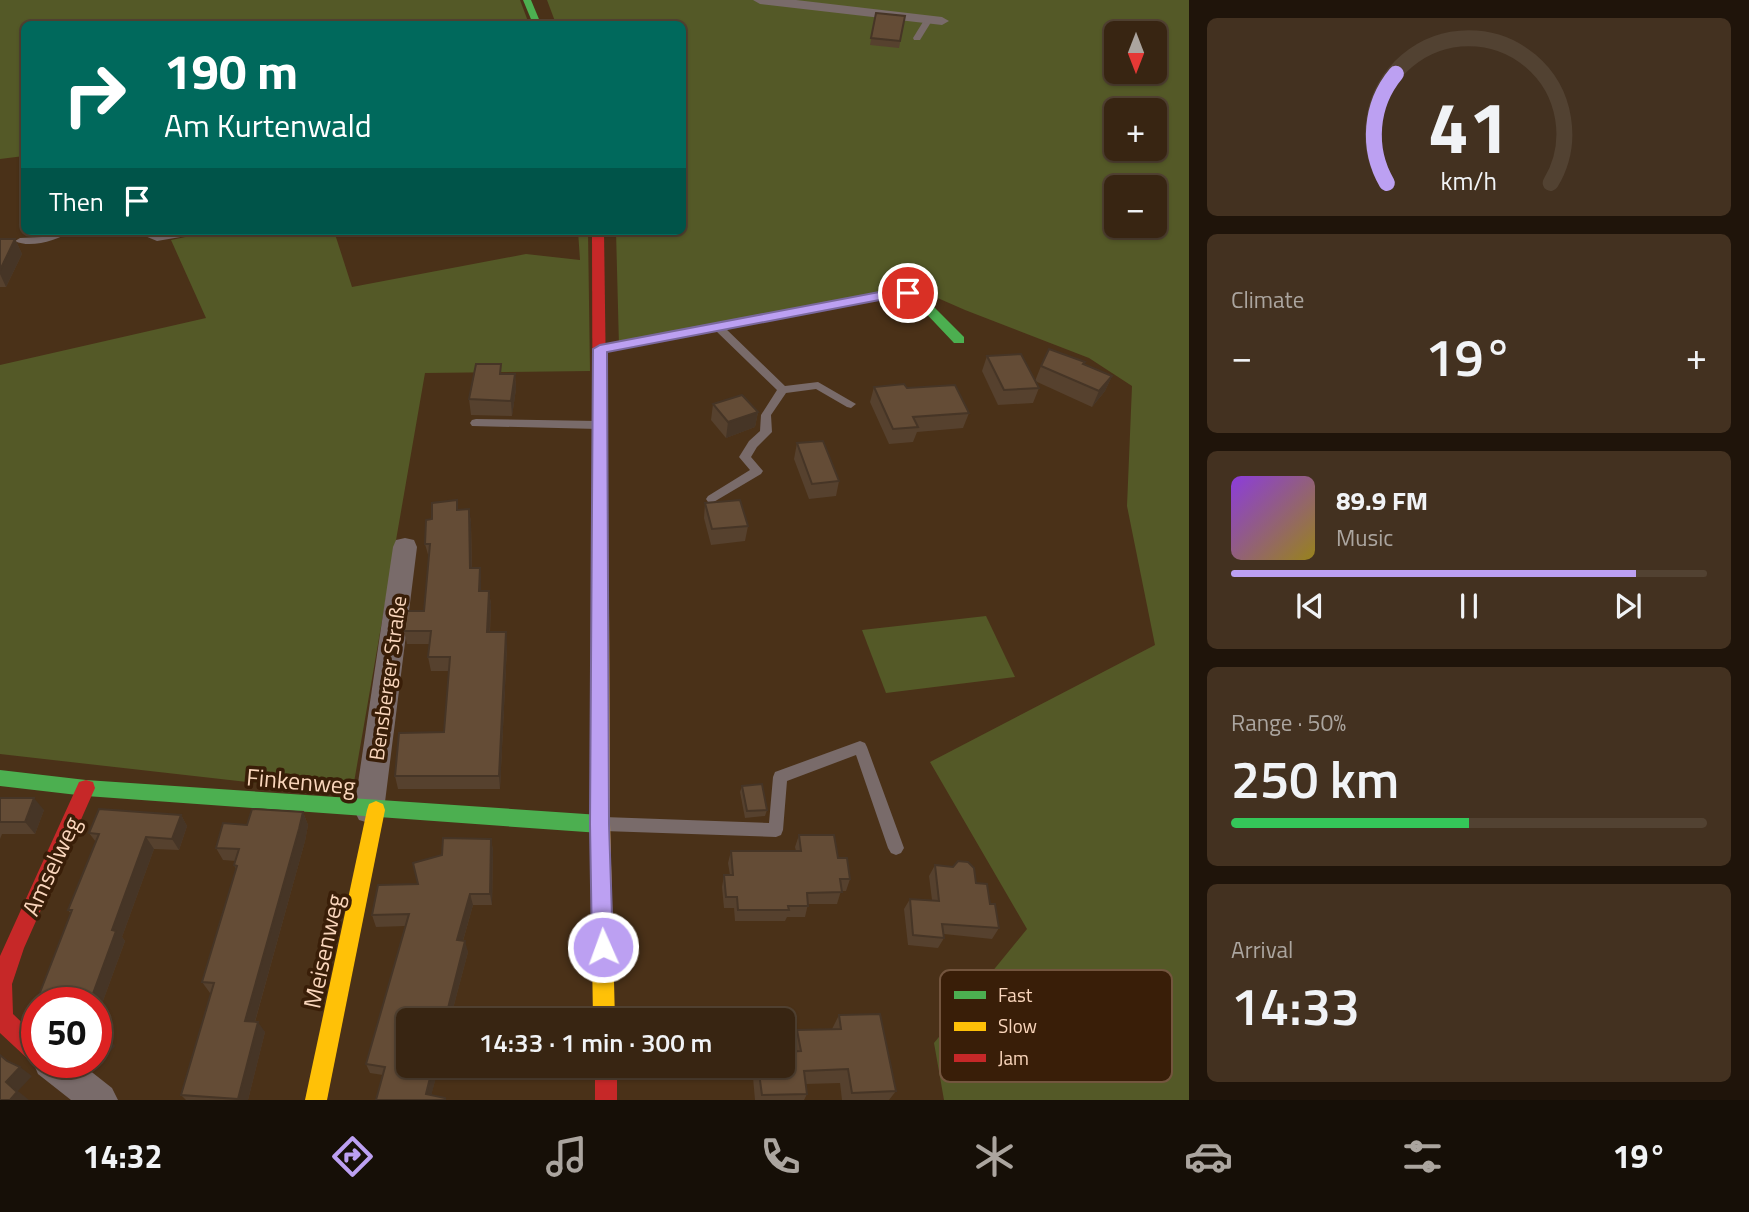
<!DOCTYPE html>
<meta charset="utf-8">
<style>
:root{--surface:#382512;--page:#433120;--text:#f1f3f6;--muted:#aba59f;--line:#524232;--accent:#bca0f2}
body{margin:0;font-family:"Titillium Web",sans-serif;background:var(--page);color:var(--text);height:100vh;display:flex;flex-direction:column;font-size:26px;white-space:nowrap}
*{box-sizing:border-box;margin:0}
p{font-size:23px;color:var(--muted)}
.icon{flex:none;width:38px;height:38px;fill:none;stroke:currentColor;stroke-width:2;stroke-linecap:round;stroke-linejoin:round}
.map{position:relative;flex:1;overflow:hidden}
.sheet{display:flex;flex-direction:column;gap:18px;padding:18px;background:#1f140a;width:560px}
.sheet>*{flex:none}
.banner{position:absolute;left:21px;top:21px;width:665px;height:214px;border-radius:10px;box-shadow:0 2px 5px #0004,0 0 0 2px var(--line);background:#00695c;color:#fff;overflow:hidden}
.needle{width:46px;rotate:180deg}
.tools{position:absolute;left:1104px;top:21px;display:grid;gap:14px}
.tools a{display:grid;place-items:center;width:63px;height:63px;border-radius:10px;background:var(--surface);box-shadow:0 2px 5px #0004,0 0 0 2px var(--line);font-size:35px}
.speed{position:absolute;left:21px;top:987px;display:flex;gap:14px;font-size:35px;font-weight:700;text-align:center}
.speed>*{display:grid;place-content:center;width:91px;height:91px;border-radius:50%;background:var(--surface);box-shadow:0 2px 5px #0004,0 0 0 2px var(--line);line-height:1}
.speed .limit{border:10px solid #d22;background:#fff;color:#111}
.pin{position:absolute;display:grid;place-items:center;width:60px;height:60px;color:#fff;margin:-30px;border:4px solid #fff;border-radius:50%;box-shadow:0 2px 7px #0007}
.me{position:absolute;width:77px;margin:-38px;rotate:358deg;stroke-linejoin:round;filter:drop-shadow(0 0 5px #0008)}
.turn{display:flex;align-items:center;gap:24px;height:147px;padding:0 28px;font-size:32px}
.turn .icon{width:91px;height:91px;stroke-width:2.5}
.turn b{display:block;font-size:49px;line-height:60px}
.then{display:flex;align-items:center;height:66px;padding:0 28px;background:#0003;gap:14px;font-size:26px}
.big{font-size:52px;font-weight:600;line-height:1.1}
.sheet .widget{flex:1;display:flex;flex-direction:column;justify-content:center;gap:10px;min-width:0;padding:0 24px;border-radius:10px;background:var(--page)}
.sheet .dial{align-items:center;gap:0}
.dial svg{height:182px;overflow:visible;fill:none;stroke:var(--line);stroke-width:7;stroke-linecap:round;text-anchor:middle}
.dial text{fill:var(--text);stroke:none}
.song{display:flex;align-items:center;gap:21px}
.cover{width:84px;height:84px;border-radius:10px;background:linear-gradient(135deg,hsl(270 70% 55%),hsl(50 70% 35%))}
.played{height:7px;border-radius:4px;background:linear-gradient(90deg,var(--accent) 85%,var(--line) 85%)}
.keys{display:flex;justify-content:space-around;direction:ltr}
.heat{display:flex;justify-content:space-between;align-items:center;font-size:38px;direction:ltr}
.charge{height:10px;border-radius:5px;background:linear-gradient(90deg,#34c759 50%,var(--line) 0)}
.trip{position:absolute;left:396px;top:1008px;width:399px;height:70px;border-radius:10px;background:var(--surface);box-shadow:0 2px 5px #0004,0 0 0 2px var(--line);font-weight:600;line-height:70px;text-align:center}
.tab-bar{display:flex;height:112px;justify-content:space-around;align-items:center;background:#160f07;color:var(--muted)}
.tab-bar .icon{width:49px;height:49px}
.tab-bar .current{color:var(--accent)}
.tab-bar b{font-size:32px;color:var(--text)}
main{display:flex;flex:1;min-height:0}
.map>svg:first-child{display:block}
.green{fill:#545927;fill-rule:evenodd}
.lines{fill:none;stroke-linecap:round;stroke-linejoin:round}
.lane{fill:#796b6a;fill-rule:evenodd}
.street{fill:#796b6a;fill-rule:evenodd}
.fast{fill:#4caf50;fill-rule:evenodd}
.slow{fill:#ffc107;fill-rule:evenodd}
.jam{fill:#c62828;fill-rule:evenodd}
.wall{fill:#56412e}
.shaded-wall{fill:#463526}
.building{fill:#644c36;stroke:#463526;stroke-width:2}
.route{fill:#bca0f2;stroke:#7a689d;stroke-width:2}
.labels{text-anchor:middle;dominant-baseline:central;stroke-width:7;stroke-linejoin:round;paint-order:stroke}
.street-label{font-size:21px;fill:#fad6bc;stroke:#391e08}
.near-street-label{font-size:24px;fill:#fad6bc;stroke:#391e08}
.key{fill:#391e08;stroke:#73553e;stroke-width:2}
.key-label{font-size:19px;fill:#fad6bc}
</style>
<main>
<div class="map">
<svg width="1189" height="1100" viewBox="0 0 1189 1100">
<rect width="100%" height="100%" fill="#4a3118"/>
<g class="green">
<polygon points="0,0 520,0 529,24 24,24 24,156 0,159"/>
<path d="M 547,0 L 1189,0 L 1189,1100 L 944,1100 L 934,1043 L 1027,929 L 930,762 L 1155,645 L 1127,506 L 1132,386 L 1089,358 L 965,310 L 908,285 L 697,335 L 619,346 L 616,231 L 682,231 L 682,24 L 556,24 ZM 1116,33 L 1155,33 L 1155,72 L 1116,72 ZM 1116,110 L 1155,110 L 1155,149 L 1116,149 ZM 1116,187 L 1155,187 L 1155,226 L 1116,226 Z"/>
<polygon points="214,231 334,231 352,287 526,254 580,260 578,231 588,231 590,371 425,373 352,794 0,754 0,365 206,318 171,240"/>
<polygon points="986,616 1015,677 886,693 862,630"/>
</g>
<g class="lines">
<g class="lane">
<polygon points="926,17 933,19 920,40 914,40 913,38"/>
<path d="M 59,231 L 72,231 C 58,240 30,249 15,241 L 20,238 L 42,237 Z"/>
<polygon points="133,231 147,231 158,235 182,231 203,231 198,234 157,241"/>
<polygon points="719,325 723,326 785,386 818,382 856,404 851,408 847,407 816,389 786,393 771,415 772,432 757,447 751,457 763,471 761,474 712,503 708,502 706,499 708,496 750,470 739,457 749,441 760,431 761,415 777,390 715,330 715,326"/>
<polygon points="476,419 598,421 604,425 598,429 472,426 470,423 472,420"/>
<polygon points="860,741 865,743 867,747 904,848 901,853 896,855 891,853 888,848 856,755 787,781 783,830 781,835 776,837 604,831 599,829 597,824 599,819 604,817 769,823 773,777 775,772"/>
</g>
<g class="street">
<polygon points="753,0 796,0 942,17 949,21 942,25 760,4"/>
<polygon points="405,538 414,540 417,547 384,810 379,820 369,823 359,820 354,810 393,547 396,540"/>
<polygon points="37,1052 37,1062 79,1062 112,1088 118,1100 71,1100 38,1074 33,1062"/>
</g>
<g class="fast">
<polygon points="523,0 531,0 541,24 533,24"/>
<polygon points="895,289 927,300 964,337 964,343 954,343 919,306 894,297 600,353 593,349 600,345"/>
<polygon points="0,770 86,780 600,815 607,818 610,824 607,830 600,833 86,796 0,786"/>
</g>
<g class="slow">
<polygon points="601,600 607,601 609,606 610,824 615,1020 593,1020 590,824 593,606 595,601"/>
<polygon points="376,801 383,804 385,810 327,1100 305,1100 367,810 369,804"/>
</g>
<g class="jam">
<polygon points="592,231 604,231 609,606 607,611 595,611 593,606"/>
<polygon points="86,780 93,782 95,788 24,948 12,984 13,1014 37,1037 37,1063 29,1060 0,1033 0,956 79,782"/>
<rect x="595" y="1066" width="22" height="34"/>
</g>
</g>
<g class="wall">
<polygon points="876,13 905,16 899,48 870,45"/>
<polygon points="492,231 507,231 503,234 493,233"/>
<polygon points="0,239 15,239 22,254 6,287 0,287"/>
<polygon points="987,356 1039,388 1033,403 998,405 982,371"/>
<polygon points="1084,364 1112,376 1105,391 1092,407 1035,381 1041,366"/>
<polygon points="515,374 516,389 512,416 471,415 469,399"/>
<polygon points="874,387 907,388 969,413 963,428 917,432 913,442 889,444 870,402"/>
<polygon points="713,404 758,412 755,427 726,438 711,420"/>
<polygon points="797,443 839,481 836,496 809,499 794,459"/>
<polygon points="457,500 458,509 469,509 471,523 472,568 480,568 481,582 481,591 489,591 491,605 490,632 507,646 500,789 398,789 395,776 444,732 449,671 431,671 428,657 430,644 407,644 404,631 424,611 429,558 425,544 432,519"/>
<polygon points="705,503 748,526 745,541 711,545 704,518"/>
<polygon points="742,786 767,810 765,816 745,818 740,792"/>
<polygon points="0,798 44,810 35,834 2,834 0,839"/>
<polygon points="303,812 308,825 305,841 255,1022 265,1032 248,1100 186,1100 181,1095 212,993 210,993 202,982 236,869 234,865 236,861 223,860 216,848 247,825"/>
<polygon points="181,815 187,826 179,850 154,849 122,937 125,941 100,1009 96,1008 96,1003 47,1003 39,995 71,914 68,910 96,842 89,833"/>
<polygon points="799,835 838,858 850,879 846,891 841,891 837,904 808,904 805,917 787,917 785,921 735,921 734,908 724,908 722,887 724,875 730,875 728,863 731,851 796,851 795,847"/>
<polygon points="491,839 493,851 492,905 473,905 463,941 468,952 450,1020 408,1020 439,1066 431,1095 376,1100 383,1075 370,1073 366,1064 405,926 376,927 372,915 418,884 442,855"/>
<polygon points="935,865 976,883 990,904 999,928 992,939 944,934 944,938 938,948 908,945 904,909 910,899 932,900 929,876"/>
<polygon points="839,1015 896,1091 889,1100 842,1100 840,1083 806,1084 807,1094 804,1100 755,1100 752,1066 782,1066 792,1051 791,1045 797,1030 832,1029"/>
</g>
<g class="shaded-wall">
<polygon points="15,239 22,254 6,287 0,274 0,270"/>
<polygon points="515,374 516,389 512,416 511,401"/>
<polygon points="1112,376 1105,391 1092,407 1099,391"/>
<polygon points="758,412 755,427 726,438 728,422"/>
<polygon points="469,509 471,523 472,582 470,568"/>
<polygon points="480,568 481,582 481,605 479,591"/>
<polygon points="489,591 491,605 489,646 487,632"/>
<polygon points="506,632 507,646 500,789 499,776"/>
<polygon points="34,798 44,810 35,834 25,822"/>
<polygon points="303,812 308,825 305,841 252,1032 245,1021"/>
<polygon points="181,815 187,826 179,850 172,839"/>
<polygon points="146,837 154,849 122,937 125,941 100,1009 96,1004 96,1003 95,1003 91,999 112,930"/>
<polygon points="491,839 493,851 492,905 490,894"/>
<polygon points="470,894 473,905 460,951 457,940"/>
<polygon points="465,941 468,952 450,1020 445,1020"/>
<polygon points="258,1022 265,1032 248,1100 238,1100"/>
<polygon points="110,1041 115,1046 101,1063 96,1059 96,1057"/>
<polygon points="433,1066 439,1066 430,1100 426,1094"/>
<polygon points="20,1067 32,1076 18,1091 29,1100 10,1100 6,1082"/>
</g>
<g class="building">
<polygon points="876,13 905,16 900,41 871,38"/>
<polygon points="0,239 15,239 0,270"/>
<polygon points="1049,349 1085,362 1083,364 1112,376 1099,391 1041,366"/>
<polygon points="1021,354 1039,388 1004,390 987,356"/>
<polygon points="476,364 501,364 500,374 515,374 511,401 469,399"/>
<polygon points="904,384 907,388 955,385 969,413 913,417 918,427 893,429 874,387"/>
<polygon points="742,395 758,412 728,422 713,404"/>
<polygon points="823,441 839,481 812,484 797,443"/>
<polygon points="457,500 457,510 469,509 470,568 480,568 479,591 489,591 487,632 506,632 499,776 395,776 399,733 444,732 450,657 428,657 431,631 404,631 407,611 424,611 430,544 425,544 426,520 432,519 432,503"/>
<polygon points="740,500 748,526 712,529 705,503"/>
<polygon points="762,784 767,810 747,811 742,786"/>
<polygon points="0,798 34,798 25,822 0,822"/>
<polygon points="99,809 181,815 172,839 146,837 112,930 116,931 91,999 39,995 72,910 68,910 99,834 89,833"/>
<polygon points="252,809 303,812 299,829 245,1021 258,1022 238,1099 181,1095 214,983 202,982 237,866 234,865 239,849 216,848 223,823 247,825"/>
<polygon points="799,835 834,835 838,858 847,858 850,879 840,879 842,892 807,893 808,906 788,906 789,910 738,910 737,897 726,897 724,875 733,875 731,851 801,851"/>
<polygon points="443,838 491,839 490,894 470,894 457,940 465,941 445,1020 408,1020 408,1066 433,1066 426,1094 445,1098 445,1100 376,1100 385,1067 366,1064 409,914 372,915 378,885 418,884 413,863 442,855"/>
<polygon points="958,861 968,862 974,868 976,883 987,884 990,904 995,904 999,928 942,924 944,938 913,935 910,899 939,901 935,865 953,867"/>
<polygon points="880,1014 896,1091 852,1093 848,1069 804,1071 807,1094 762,1095 758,1066 782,1066 782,1052 801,1051 797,1030 841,1029 839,1015"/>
<polygon points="96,1031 110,1041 96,1057"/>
<polygon points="0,1055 7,1061 20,1067 6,1082 17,1092 10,1100 0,1100"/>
</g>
<polygon class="route" points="895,289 908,289 914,293 908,297 895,297 607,352 609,824 613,947 610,954 603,957 595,954 592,947 590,824 593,349 600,345"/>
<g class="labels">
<g class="street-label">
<text transform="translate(387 678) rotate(-82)">Bensberger Straße</text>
</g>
<g class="near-street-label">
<text transform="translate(301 781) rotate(5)">Finkenweg</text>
<text transform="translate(51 866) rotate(-65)">Amselweg</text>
<text transform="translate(323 951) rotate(-78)">Meisenweg</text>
</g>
</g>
<rect x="940" y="970" width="232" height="112" rx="10" class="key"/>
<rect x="954" y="991" width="32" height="8" fill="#4caf50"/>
<rect x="954" y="1022" width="32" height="9" fill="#ffc107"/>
<rect x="954" y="1054" width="32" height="8" fill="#c62828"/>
<g class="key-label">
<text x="998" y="1002">Fast</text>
<text x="998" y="1033">Slow</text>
<text x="998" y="1065">Jam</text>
</g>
</svg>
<div class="tools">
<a><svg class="needle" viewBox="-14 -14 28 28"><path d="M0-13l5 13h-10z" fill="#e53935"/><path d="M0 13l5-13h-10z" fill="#aba59f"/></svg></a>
<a>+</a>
<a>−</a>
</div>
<div class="speed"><div class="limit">50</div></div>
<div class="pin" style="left:908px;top:293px;background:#d93025"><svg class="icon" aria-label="arrive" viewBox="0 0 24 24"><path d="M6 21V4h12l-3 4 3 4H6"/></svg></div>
<svg class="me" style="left:603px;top:947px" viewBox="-20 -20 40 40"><circle r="17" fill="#bca0f2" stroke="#fff" stroke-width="3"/><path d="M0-11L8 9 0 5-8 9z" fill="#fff"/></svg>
<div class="trip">14:33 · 1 min · 300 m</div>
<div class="banner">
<div class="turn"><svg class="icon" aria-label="right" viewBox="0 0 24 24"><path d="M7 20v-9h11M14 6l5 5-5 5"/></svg><div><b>190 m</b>Am Kurtenwald</div></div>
<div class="then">Then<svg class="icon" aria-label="arrive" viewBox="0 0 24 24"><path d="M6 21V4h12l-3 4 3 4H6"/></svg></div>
</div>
</div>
<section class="sheet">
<div class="widget dial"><svg viewBox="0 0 100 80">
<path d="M14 69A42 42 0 1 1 86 69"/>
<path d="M14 69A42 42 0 0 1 18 21" stroke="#bca0f2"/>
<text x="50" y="56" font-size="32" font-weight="700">41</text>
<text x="50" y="72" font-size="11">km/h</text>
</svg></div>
<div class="widget"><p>Climate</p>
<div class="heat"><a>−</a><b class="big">19°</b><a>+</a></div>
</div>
<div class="widget">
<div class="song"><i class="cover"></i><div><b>89.9 FM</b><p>Music</p></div></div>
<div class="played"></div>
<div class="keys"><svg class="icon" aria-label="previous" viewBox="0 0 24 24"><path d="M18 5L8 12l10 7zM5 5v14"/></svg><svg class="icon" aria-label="pause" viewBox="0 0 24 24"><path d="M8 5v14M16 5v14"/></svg><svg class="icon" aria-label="next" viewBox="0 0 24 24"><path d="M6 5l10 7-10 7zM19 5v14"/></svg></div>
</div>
<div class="widget"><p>Range · 50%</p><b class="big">250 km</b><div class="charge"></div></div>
<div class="widget"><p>Arrival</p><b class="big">14:33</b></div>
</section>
</main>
<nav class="tab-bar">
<b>14:32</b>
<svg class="icon current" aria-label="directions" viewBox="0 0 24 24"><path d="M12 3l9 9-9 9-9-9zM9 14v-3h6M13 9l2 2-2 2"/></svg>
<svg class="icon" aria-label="music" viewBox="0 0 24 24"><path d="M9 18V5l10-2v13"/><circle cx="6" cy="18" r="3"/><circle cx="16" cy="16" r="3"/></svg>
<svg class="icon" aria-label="phone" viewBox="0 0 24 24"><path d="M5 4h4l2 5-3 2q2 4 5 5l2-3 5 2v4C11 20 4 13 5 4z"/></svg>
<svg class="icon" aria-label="climate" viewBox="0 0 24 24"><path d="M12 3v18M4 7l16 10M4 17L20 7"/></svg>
<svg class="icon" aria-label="car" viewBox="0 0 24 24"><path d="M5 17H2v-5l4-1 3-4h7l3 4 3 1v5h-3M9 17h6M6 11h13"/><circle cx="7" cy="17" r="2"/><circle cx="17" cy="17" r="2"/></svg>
<svg class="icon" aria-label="filters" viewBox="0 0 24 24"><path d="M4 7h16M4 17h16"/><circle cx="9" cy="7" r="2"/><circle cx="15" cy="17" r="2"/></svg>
<b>19°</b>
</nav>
